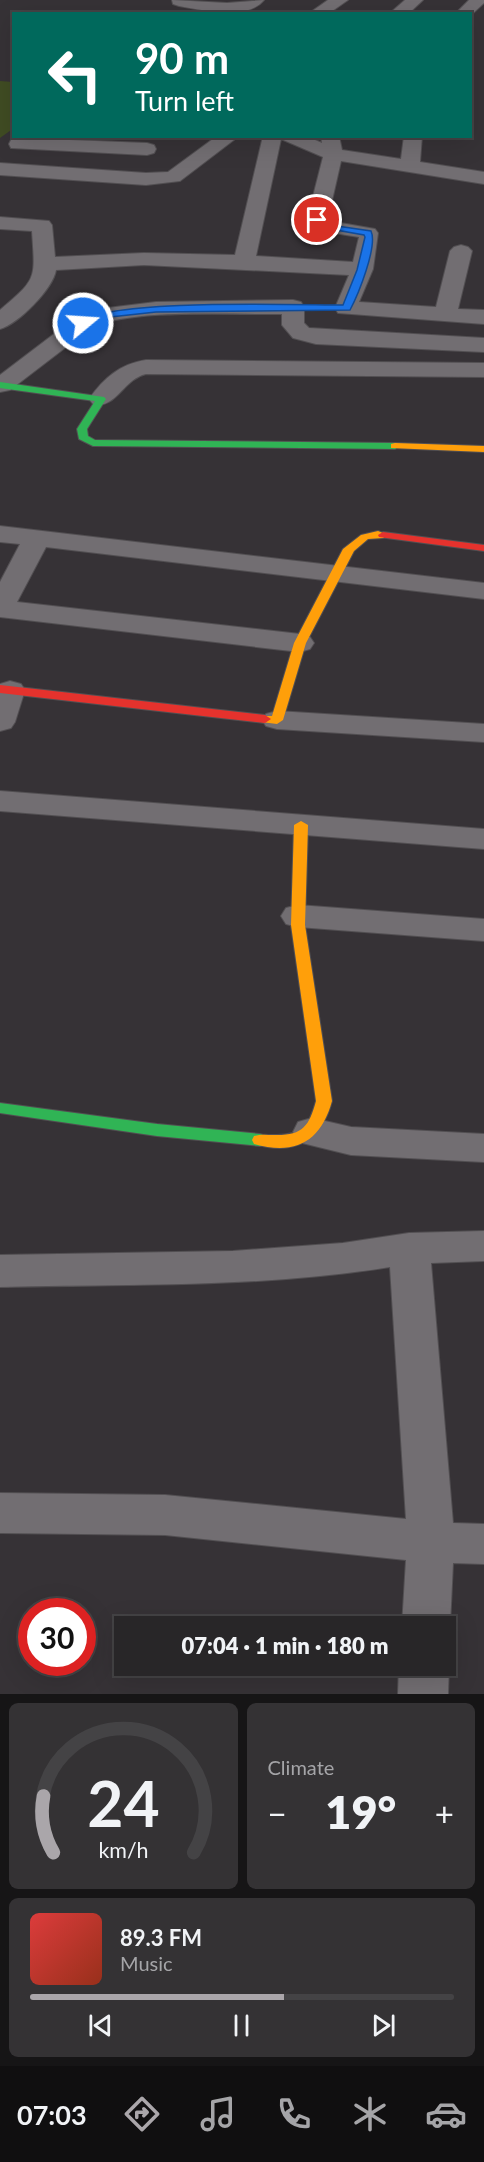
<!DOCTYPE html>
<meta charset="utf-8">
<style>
:root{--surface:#282628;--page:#343234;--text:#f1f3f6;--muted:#a5a5a8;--line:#444345;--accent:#aaa6aa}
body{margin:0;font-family:Lato,sans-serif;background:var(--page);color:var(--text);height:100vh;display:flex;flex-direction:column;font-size:22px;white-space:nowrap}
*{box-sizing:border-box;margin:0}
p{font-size:20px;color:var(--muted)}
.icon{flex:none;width:33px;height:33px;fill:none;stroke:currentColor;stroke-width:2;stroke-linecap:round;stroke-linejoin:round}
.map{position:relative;height:1694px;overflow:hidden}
.side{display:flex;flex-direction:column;gap:9px;padding:9px;background:#161516;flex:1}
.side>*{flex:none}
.banner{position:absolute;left:12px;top:12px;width:460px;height:126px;border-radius:0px;box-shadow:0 6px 24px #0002,0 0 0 2px var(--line);background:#00695c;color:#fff;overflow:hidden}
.speed{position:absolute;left:18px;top:1598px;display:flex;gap:12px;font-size:30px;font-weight:700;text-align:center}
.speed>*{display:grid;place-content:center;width:78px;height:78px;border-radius:50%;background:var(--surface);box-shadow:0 6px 24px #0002,0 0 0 2px var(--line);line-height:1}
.speed .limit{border:9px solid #d22;background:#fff;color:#111}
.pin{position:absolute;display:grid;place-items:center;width:51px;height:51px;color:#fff;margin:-26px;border:3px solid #fff;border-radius:50%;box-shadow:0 2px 6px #0007}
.me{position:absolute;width:66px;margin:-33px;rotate:72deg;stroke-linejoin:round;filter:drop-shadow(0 0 4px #0008)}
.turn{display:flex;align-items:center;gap:21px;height:126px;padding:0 24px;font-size:27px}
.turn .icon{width:78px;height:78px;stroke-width:2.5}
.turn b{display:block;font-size:42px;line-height:51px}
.big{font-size:45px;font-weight:800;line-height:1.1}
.side .tile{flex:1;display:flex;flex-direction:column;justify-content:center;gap:9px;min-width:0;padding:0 21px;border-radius:9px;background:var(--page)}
.side .dial{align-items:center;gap:0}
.dial svg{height:156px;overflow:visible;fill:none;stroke:var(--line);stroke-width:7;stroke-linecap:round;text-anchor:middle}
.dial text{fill:var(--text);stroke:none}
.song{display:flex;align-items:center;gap:18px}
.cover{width:72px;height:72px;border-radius:9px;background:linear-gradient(135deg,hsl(0 70% 55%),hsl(10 70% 35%))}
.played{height:6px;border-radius:3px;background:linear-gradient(90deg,var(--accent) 60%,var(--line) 60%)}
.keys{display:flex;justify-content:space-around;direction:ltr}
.heat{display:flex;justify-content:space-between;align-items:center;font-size:33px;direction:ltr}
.side .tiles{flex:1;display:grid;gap:9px;grid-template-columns:1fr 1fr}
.tile:last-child{grid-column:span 2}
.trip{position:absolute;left:114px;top:1616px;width:342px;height:60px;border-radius:0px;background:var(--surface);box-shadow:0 6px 24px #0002,0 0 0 2px var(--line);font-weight:800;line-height:60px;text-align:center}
.dock{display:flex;height:96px;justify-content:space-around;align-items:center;background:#100f10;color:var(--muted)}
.dock .icon{width:42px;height:42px}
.dock .active{color:var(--accent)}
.dock b{font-size:27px;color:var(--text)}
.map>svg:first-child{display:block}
.green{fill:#404c23}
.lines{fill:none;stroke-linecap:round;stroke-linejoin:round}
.street-casing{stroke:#524f52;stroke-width:2}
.fast-casing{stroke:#524f52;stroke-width:2}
.slow-casing{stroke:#524f52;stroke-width:2}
.jam-casing{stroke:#524f52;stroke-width:2}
.street{fill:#726e72;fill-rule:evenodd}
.fast{fill:#30b455;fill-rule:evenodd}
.slow{fill:#ff9f0a;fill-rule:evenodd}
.jam{fill:#e5322d;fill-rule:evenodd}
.route{fill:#1a73e8;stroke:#114b97;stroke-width:1.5}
</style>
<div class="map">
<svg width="484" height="1694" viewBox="0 0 484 1694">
<rect width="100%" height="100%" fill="#363236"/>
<polygon class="green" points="0,81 13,82 14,128 0,138"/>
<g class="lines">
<g class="street-casing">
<g id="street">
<path d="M 172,0 L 227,3 L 264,0 C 247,21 202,10 179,6 L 173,4 Z"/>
<polygon points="328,0 348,0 328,14 308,14"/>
<polygon points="405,0 423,0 408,14 389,14"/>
<polygon points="469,0 484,0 484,3 471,15 471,14 455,14"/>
<polygon points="217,136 239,136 180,181 146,185 0,175 0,163 146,173 168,172"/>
<path d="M 263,136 L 306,136 L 322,143 L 321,136 L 339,136 L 342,150 L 401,159 L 404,136 L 422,136 L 420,162 L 484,172 L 484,184 L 341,161 L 328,218 L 335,222 L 375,229 L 378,233 L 373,269 L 359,302 L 436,307 L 450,251 L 454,247 L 461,245 L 468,247 L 472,251 L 458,309 L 484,310 L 484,324 L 338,313 L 335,308 L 349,275 L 144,265 L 56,270 C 53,289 18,324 0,329 L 0,310 C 38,278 35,279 32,231 L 0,229 L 0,217 L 49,221 L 52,225 L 55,257 L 144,253 L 235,255 ZM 281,139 L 323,157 L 307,220 L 321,231 L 359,237 L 353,262 L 256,256 Z"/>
<polygon points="18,138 147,143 154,145 156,149 154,153 147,155 11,148 9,144 11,140"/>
<path d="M 293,300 L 301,302 L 304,307 L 304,323 L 309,328 L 484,338 L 484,352 L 316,344 L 293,338 L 282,325 L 282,314 C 234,315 130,308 91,328 L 10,390 L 0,392 L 0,375 L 75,318 L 91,310 L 156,302 Z"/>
<path d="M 146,360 L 484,363 L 484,377 L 146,374 C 123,379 116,410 93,404 L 89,399 C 104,378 120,364 146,360 Z"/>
<polygon points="0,526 484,583 484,599 46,547 17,602 300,634 310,637 314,643 310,649 300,652 0,617 0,582 20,544 0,542"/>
<polygon points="10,681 21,684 25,690 15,722 11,728 0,731 0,684"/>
<polygon points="277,711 484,724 484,742 277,729 266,726 262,720 266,714"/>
<polygon points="0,791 484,829 484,849 0,811"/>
<polygon points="298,905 484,919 484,941 298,927 286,924 281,916 286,908"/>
<polygon points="312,1118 351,1127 484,1134 484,1162 351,1155 298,1142 293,1132 298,1122"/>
<path d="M 484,1231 L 484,1261 L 431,1263 L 453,1523 L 484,1524 L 484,1564 L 453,1563 L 450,1626 L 446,1636 L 446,1626 L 402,1626 L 406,1560 L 165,1535 L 0,1533 L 0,1493 L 165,1495 L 406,1519 L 390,1267 C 261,1288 130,1284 0,1287 L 0,1255 L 233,1251 L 343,1243 L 409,1233 Z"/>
<polygon points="446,1658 449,1665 448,1694 398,1694 399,1665 446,1665"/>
</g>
</g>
<g class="fast-casing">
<g id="fast">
<polygon points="0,382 104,397 106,399 87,429 88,436 95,440 395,443 400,446 395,449 93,446 79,439 77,429 95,401 0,388"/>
<polygon points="0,1103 157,1124 260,1134 266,1136 268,1140 266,1144 260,1146 157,1136 0,1113"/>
</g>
</g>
<g class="slow-casing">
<g id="slow">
<polygon points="395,443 484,446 484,452 391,448 391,444"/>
<polygon points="378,531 388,535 383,538 368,539 354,551 306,643 283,720 277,724 261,722 259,719 261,716 272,716 294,643 343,549 361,535"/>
<path d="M 301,821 L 308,825 L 305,925 L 332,1101 C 321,1141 296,1156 254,1144 L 252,1140 L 254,1136 C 261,1134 267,1135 273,1135 C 302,1136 309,1127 316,1101 L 291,925 L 294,825 Z"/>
</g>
</g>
<g class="jam-casing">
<g id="jam">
<polygon points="383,532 484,545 484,551 379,537 378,535"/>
<polygon points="0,685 265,715 271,719 265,723 0,693"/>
</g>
</g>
<use href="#street" class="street"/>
<use href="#fast" class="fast"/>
<use href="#slow" class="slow"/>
<use href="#jam" class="jam"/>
</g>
<path class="route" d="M 317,218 L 330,225 L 371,231 C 378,246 358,295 350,310 L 156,312 L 101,318 L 83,326 L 78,323 C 107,298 296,305 343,305 L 357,270 L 365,237 L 364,235 L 319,227 L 313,220 Z"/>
</svg>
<div class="speed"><div class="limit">30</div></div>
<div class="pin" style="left:317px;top:220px;background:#d93025"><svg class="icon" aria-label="arrive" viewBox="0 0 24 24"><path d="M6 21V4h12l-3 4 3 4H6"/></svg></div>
<svg class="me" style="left:83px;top:323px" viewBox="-20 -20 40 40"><circle r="17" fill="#1a73e8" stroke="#fff" stroke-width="3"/><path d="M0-11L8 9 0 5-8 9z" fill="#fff"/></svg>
<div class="trip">07:04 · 1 min · 180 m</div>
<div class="banner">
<div class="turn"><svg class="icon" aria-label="left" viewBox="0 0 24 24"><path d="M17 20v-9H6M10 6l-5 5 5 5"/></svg><div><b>90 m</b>Turn left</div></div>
</div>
</div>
<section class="side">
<div class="tiles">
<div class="tile dial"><svg viewBox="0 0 100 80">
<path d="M14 69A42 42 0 1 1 86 69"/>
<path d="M14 69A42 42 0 0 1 9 40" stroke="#aaa6aa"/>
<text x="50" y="56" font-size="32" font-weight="700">24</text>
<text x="50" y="72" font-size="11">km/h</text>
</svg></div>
<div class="tile"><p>Climate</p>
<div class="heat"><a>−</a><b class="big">19°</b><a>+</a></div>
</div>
<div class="tile">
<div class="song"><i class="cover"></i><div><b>89.3 FM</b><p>Music</p></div></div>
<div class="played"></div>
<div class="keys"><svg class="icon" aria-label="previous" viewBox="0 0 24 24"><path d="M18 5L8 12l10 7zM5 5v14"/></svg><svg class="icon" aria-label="pause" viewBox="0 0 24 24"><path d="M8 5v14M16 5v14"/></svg><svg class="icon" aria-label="next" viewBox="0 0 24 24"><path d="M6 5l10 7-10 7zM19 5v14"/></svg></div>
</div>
</div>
</section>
<nav class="dock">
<b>07:03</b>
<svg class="icon active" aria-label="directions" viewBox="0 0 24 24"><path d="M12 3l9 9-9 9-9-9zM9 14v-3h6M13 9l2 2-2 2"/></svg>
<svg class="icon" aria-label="music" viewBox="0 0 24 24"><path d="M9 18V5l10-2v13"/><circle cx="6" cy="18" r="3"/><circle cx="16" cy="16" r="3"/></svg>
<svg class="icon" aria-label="phone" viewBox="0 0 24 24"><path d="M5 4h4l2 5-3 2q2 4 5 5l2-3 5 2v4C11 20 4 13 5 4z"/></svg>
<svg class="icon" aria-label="climate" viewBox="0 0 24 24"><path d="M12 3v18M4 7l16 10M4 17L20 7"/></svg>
<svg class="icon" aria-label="car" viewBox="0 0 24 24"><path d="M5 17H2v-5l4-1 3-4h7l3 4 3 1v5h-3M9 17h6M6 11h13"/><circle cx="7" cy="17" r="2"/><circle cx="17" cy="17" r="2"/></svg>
</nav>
